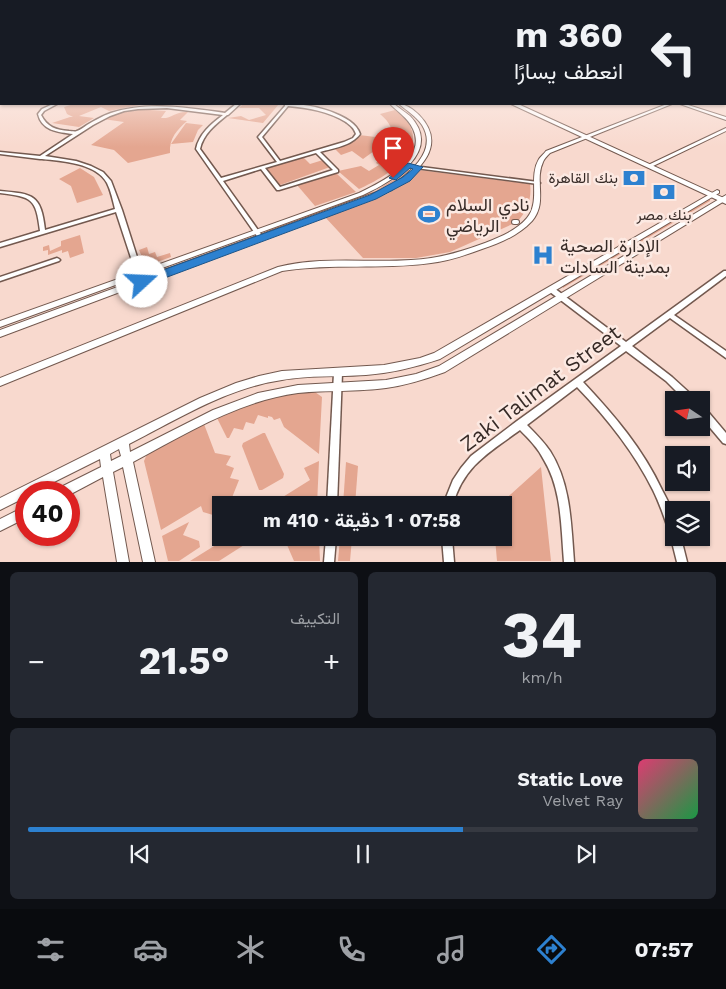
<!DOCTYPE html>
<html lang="ar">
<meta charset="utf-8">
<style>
:root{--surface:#171b24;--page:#242831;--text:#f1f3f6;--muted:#9ea1a6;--line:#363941;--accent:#2d81d0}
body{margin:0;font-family:"Work Sans",Vazirmatn,sans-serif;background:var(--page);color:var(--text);direction:rtl;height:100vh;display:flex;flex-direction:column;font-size:19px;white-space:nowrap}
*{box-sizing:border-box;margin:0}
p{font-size:16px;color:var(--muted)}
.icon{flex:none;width:28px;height:28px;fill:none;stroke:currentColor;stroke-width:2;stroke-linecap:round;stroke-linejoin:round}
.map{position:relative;height:562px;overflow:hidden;direction:ltr}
.details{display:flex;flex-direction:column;gap:10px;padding:10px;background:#0d0f14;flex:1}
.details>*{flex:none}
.banner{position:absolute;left:0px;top:0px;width:726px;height:105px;box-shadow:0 1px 4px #0004;direction:rtl;background:#171b24;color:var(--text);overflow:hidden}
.needle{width:32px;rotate:283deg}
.buttons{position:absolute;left:665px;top:391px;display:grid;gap:10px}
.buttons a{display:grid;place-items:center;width:45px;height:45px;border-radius:0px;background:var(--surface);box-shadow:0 1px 4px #0004;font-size:25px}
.speed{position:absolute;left:15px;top:481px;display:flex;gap:10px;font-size:25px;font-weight:700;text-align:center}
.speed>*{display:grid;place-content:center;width:65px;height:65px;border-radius:50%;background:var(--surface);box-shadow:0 1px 4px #0004;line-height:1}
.speed .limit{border:8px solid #d22;background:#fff;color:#111}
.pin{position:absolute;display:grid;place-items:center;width:42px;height:42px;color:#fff;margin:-51px -21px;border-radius:50% 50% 50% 0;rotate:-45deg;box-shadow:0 0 5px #0007}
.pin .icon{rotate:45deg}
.me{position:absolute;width:55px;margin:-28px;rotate:70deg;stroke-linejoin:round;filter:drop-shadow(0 0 4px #0008)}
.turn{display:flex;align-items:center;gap:18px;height:105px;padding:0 20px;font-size:22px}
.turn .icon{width:65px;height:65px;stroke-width:2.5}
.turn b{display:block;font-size:35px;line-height:42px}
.big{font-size:38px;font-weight:700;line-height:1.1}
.details .widget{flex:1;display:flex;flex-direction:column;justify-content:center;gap:8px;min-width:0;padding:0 18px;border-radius:8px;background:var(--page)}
.details .dial{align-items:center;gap:0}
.dial b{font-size:65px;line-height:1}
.song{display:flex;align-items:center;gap:15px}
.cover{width:60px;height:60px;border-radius:8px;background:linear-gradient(135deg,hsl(340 70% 55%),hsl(140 70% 35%))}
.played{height:5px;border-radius:2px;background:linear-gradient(90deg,var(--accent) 65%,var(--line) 65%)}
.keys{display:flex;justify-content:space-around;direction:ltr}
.heat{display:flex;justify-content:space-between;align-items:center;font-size:28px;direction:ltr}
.details .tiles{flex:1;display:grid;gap:10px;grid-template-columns:1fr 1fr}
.widget:last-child{grid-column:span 2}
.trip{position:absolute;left:212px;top:496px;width:300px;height:50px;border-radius:0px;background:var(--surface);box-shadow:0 1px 4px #0004;font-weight:700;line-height:50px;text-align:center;direction:rtl}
.menu{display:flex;height:80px;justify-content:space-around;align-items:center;background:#090b0e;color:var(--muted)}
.menu .icon{width:35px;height:35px}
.menu .selected{color:var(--accent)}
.menu b{font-size:22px;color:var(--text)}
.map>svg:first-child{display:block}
.green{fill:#e4a690}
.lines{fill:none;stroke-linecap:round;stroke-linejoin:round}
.pedestrian-casing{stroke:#73594f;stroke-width:6}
.minor-casing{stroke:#73594f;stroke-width:3}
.tertiary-casing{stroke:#73594f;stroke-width:2}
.secondary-casing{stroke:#73594f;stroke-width:2}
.pedestrian{stroke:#fff;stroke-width:4}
.minor{fill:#fff;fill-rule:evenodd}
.tertiary{fill:#fff;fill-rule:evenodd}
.secondary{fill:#fff;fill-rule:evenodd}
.route{fill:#2d81d0;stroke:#1d5487}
.labels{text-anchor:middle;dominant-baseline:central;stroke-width:5;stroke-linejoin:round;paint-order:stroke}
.far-poi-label{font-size:15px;fill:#372b27;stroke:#fce9e2;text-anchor:end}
.poi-label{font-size:18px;fill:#372b27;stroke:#fce9e2;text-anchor:start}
.near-street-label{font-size:21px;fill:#372b27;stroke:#fce9e2}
</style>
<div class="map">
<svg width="726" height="562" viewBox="0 0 726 562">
<rect width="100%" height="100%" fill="#f8d9ce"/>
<g class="green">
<polygon points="74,104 144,104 109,111 101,107 79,116 94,118 79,127 52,123 70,117 73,117 67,114 64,107"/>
<polygon points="243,104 279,104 263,123 228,118 241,116 249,120 266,115 259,108 239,108"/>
<path d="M 152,108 L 150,110 L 166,111 L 161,118 C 172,119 175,111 188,112 L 180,120 L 187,121 C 177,130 169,138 170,153 L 128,163 L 114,150 L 91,145 L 124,122 L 103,119 L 123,111 Z"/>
<path d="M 395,110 C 440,143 391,175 359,189 L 338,171 L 361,166 L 369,171 L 379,165 L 376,163 C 391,147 401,131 380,114 Z"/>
<polygon points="186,123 203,125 198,130 193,142 171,144"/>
<polygon points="359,135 384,138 381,146 363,159 352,151 341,155 333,147 344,144"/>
<polygon points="302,156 310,164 323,160 330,167 280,185 265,167"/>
<polygon points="80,168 94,177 103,195 77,203 71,186 59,179"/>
<path d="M 407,169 L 410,170 C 377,199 308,217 266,232 L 265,230 L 375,191 L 400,176 Z"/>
<path d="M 419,170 L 530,184 C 532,199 527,211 517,222 L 450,252 L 416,258 L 363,258 L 325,217 C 357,206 396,196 419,170 Z"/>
<polygon points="336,173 356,192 315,206 297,185"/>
<polygon points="706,199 710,199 710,201 563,288 563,282"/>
<polygon points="80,235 84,253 70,258 68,251 62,253 62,250 48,255 48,250 43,251 43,247 49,245 50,251 61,246 61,241"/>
<polygon points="147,247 149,254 155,252 157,257 170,253 171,257 146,266 139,250"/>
<polygon points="302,392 315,392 322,397 319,454 284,427 280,418 274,420 272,417 268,416 268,418 258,415 254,424 246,422 243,430 234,428 229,438 227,438 217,418 262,398"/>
<polygon points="204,424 215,453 231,456 226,465 234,468 230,478 239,480 229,505 218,504 213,515 203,512 201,506 161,530 144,461 148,452"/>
<polygon points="263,433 265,433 284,474 283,478 262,490 259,490 242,446 243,443"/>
<polygon points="319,461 317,505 270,505 310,480 304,468"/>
<polygon points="346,462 358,466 355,505 343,505"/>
<polygon points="541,467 551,561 497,561 495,538 504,538 504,505 499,505"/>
<polygon points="189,522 183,535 199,541 200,547 179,561 168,561 162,536"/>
<polygon points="227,538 255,538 219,561 190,561"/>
<polygon points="284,538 319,538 320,561 294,561"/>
<polygon points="340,538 352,538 350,561 338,561"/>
</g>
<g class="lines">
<g class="pedestrian-casing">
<polyline id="pedestrian" points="514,222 517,222"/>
</g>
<g class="minor-casing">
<g id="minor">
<rect x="0" y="75" width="1" height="2"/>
<path d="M 53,104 L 57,104 L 44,111 L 41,115 C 47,127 56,130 69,131 C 70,131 76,132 77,131 C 80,130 84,127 87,125 C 94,121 102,116 111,113 C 148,101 187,108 225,113 L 236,104 L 240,104 L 228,115 L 227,115 C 216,124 203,134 200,149 L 221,178 L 277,162 L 258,137 L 285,106 L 285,104 C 303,102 354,113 360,134 C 351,146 334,148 320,152 L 338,170 L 338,172 L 279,190 L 277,190 L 261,169 L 223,181 L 263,237 L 264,238 L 263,239 L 259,239 L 196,149 C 199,134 211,124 223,115 L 167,108 L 138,109 L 124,111 L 110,116 L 93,125 L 45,156 L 76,161 L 91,166 L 103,172 L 111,181 L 122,210 L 145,282 L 142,284 L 139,282 L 116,212 L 0,247 L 0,243 L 40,231 C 36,198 32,197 0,193 L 0,191 C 33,194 41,194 45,230 L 115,209 C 113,201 111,191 107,183 C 96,163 62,161 42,159 L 40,159 L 0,154 L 0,152 L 40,156 L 73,134 C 58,132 42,131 38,114 L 42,109 ZM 288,106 C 309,108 328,111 346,122 C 351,126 354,128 356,134 L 353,138 L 344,142 L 280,161 L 262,137 ZM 316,153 L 333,170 L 280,187 L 265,168 Z"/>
<polygon points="406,165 538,182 540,183 538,184 408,167 406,167"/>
<polygon points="57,258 59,259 60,260 59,261 0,281 0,277"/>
<path d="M 724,271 L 726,271 L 726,276 L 674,315 L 726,351 L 726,358 L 670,318 L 632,346 L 672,377 L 694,397 L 695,400 L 685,400 L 666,381 L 626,351 L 583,382 C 614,415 643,449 662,490 C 666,498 671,506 673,515 C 675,522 674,530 674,538 L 681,538 L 687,562 L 677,562 L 671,538 L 673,534 L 670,534 C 665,519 660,504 653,490 C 634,452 607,418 577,387 L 527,425 C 535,433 543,441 550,451 C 571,484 571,524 574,562 L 564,562 C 561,527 562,490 544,460 C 538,448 529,439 520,430 C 490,452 463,466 453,505 L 443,505 L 453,480 L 461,468 L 471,456 L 517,421 L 621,346 L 550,292 L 549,290 L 550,288 L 554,288 L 626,342 Z"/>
<polygon points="338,370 341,371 342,373 337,505 327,505 334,373 335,371"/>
<polygon points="701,406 704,407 726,433 726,444 723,443 701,417"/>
<polygon points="326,538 336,538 334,562 324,562"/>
<polygon points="442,538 452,538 454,562 444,562"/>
</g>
</g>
<g class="tertiary-casing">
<g id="tertiary">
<rect x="725" y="80" width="1" height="2"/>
<path d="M 390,104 L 394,104 C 399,108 405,112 410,116 C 444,152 391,182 363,195 L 0,327 L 0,321 L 359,193 C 380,183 428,160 413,129 C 408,118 398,112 390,104 Z"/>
<path d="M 399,104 C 406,104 414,110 419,115 C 449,146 418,172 392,190 L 0,337 L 0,330 L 388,188 C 407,175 439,152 422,125 C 416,116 407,111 399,104 Z"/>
<path d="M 667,104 L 672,104 L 550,153 C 547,156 544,159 543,162 C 534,181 548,202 532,221 C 519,235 501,243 482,249 C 466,255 449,261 431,263 C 382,270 332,263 282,271 L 0,386 L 0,378 L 278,267 C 322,256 367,263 411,260 C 437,259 461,252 485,243 C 500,237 516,231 527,218 C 541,201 528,177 539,159 C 541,156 544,154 546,151 Z"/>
<polygon points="680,104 685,104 726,117 726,120"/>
<polygon points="726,128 726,131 651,167 646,166"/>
<path d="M 717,190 L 719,191 L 719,193 L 440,359 C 416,367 392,373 366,375 C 338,377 310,375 282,380 C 227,388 178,419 129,444 L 130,452 L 213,410 L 258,393 L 298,385 L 386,380 L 416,374 L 439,366 L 726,195 L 726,200 L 445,372 C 426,379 407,385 386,388 C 357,392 327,390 298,393 C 238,401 185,434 133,462 L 155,562 L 143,562 L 123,467 L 113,472 L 129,562 L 117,562 L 103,477 L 69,495 L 69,492 L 58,492 L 59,488 L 101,467 L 100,459 L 34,492 L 26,492 L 26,497 L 0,510 L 0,498 L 200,398 L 236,383 L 259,376 L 282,371 L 384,365 L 420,358 L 434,353 ZM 119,449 L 121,456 L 111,461 L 110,454 Z"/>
<polygon points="26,506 26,518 0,531 0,519"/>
</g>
</g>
<g class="secondary-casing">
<g id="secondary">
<rect x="0" y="91" width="1" height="2"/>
<polygon points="511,104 518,104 726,199 726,204"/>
</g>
</g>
<use href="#pedestrian" class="pedestrian"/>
<use href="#minor" class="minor"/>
<use href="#tertiary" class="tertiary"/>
<use href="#secondary" class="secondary"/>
</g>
<linearGradient id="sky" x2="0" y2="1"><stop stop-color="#a7a3b5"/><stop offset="0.47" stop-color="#fceee9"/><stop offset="1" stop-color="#fceee9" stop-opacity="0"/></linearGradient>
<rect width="726" height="147" fill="url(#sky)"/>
<polygon class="route" points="408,163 423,167 410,181 376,199 146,285 138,285 137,282 138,279 370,195 403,177 413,169 410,168 396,180 389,178"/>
<defs>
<g id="bank-bare" transform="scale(1.725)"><path d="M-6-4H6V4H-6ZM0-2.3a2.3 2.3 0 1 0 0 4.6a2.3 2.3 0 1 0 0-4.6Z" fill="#2d81d0" stroke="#fce9e2" stroke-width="2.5" paint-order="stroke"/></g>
<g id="stadium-bare" transform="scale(1.725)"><path d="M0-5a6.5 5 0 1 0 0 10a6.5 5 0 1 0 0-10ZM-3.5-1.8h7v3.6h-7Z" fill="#2d81d0" stroke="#fce9e2" stroke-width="2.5" paint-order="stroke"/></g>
<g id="hospital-bare" transform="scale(1.725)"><path d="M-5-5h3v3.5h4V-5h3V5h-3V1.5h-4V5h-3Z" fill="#2d81d0" stroke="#fce9e2" stroke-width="2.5" paint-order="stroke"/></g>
</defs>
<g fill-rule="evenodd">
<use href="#bank-bare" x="634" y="178"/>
<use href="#bank-bare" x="664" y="192"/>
<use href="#stadium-bare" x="429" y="214"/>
<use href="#hospital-bare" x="543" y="255"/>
</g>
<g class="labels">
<g class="far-poi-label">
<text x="618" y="178">بنك القاهرة</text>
<text x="664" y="215" text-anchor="middle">بنك مصر</text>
</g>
<g class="poi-label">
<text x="446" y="204">نادي السلام<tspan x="446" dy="21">الرياضي</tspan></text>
<text x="560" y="245">الإدارة الصحية<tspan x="560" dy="21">بمدينة السادات</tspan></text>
</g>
<g class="near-street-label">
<text transform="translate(540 388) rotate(-37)">Zaki Talimat Street</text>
</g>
</g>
</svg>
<div class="buttons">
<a><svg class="needle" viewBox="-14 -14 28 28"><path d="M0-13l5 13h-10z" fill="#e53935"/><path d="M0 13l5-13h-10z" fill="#9ea1a6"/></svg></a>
<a><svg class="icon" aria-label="sound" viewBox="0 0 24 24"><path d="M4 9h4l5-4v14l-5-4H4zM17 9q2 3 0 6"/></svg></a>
<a><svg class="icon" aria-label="layers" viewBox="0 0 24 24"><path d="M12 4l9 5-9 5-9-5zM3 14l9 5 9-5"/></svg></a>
</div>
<div class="speed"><div class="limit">40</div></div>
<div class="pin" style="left:393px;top:178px;background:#d93025"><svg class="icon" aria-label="arrive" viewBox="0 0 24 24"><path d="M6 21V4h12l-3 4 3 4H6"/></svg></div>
<svg class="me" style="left:142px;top:282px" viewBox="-20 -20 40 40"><circle r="19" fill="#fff"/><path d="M0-13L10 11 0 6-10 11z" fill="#2d81d0"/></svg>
<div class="trip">07:58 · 1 دقيقة · 410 m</div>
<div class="banner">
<div class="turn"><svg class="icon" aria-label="left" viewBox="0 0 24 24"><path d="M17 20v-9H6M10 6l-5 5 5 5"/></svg><div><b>360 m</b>انعطف يسارًا</div></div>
</div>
</div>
<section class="details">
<div class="tiles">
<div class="widget dial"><b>34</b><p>km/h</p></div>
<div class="widget"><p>التكييف</p>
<div class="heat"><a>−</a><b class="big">21.5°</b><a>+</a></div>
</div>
<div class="widget">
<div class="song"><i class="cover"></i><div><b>Static Love</b><p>Velvet Ray</p></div></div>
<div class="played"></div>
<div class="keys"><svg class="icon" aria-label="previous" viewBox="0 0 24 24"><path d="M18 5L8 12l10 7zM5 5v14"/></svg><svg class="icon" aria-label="pause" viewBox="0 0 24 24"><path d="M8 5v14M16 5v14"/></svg><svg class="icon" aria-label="next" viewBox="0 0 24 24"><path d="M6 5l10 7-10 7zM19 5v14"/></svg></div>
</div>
</div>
</section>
<nav class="menu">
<b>07:57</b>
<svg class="icon selected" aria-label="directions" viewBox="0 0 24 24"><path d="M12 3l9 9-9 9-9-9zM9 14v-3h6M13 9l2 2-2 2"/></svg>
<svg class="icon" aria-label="music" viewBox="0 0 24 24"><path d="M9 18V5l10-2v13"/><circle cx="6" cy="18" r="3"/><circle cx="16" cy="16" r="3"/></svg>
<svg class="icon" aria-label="phone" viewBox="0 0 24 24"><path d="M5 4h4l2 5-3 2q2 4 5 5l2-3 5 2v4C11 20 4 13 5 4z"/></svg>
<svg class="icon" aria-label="climate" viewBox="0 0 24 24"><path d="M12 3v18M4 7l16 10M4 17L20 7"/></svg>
<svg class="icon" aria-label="car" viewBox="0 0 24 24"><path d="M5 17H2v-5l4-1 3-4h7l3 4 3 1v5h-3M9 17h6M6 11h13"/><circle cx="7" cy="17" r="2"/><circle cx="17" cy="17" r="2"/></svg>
<svg class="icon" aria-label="filters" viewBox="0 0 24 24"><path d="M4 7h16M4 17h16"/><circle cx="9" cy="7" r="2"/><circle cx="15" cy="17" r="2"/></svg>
</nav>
